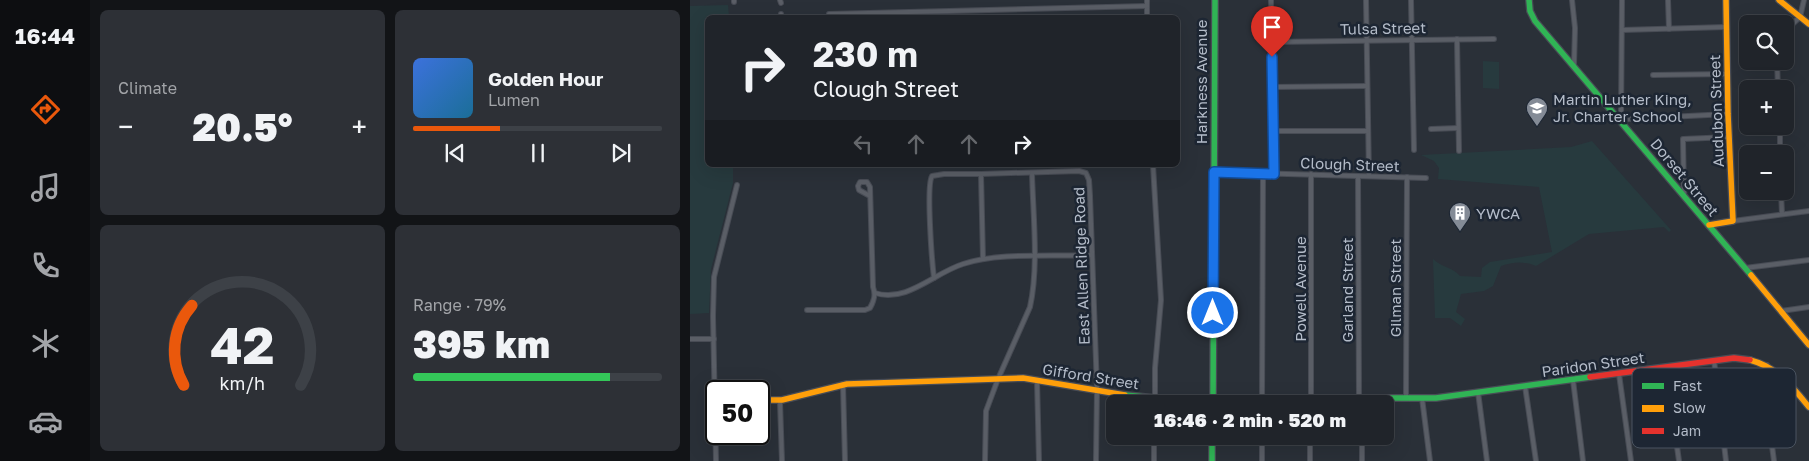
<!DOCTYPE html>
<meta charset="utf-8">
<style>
:root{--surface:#20242a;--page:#2d3036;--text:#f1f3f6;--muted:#a2a4a8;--line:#3d4147;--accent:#ea580c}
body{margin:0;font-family:"Golos Text",sans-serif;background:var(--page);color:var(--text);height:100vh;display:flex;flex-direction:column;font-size:19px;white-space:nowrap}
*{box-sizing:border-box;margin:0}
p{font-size:16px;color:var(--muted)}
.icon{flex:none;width:28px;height:28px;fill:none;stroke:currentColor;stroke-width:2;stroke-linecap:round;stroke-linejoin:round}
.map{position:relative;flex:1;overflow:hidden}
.drawer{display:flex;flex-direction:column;gap:10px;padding:10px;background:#121417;width:600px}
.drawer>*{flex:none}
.guide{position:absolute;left:15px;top:15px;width:475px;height:152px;border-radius:8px;box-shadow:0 5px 20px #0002,0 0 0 1px var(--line);background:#20242a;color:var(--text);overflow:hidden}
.controls{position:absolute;left:1049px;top:15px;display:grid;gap:10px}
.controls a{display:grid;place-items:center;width:55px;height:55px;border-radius:8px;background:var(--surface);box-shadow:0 5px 20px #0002,0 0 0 1px var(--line);font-size:25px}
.speed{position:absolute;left:15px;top:380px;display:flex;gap:10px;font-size:25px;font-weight:700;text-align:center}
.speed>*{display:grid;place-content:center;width:65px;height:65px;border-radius:50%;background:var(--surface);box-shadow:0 5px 20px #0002,0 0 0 1px var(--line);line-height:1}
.speed .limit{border:2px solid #111;border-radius:8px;background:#fff;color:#111}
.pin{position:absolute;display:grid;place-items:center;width:42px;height:42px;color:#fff;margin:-51px -21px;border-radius:50% 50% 50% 0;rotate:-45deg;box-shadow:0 0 5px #0007}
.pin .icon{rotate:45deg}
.me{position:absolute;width:55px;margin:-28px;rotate:0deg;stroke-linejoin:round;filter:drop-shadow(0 0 4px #0008)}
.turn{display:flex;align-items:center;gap:18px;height:105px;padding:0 25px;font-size:22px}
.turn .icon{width:65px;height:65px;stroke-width:2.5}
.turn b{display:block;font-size:35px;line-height:42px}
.lanes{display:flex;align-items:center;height:48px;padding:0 25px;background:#0003;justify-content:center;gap:25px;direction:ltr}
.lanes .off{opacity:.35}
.big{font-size:38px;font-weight:800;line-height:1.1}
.drawer .card{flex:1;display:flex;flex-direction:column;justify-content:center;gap:8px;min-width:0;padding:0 18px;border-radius:8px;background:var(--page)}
.drawer .dial{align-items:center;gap:0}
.dial svg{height:130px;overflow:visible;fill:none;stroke:var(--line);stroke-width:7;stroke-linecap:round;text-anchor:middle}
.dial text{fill:var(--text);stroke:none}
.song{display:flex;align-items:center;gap:15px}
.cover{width:60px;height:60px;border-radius:8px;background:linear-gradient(135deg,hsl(220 70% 55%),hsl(200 70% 35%))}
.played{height:5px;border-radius:2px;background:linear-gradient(90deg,var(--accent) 35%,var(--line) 35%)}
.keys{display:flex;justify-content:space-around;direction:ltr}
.heat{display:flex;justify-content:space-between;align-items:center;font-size:28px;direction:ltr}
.charge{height:8px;border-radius:4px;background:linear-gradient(90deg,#34c759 79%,var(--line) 0)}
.drawer .tiles{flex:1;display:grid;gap:10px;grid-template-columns:repeat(2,1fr)}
.trip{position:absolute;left:416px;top:395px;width:288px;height:50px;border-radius:8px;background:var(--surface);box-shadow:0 5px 20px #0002,0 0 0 1px var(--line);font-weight:800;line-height:50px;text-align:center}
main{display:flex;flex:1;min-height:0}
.tab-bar{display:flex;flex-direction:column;width:90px;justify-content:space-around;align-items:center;background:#0d0e11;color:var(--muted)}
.tab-bar .icon{width:35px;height:35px}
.tab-bar .active{color:var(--accent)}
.tab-bar b{font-size:22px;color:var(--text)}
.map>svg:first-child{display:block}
.green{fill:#273a3e}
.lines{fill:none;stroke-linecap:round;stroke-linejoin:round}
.street-casing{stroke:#484c55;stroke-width:6}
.fast-casing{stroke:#484c55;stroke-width:8}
.slow-casing{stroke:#484c55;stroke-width:8}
.jam-casing{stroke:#484c55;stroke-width:8}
.street{stroke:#5a5e66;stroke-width:4}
.fast{stroke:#30b455;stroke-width:5.5}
.slow{stroke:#ff9f0a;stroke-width:5.5}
.jam{stroke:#e5322d;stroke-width:5.5}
.route-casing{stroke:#114b97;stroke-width:12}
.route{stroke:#1a73e8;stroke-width:9}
.labels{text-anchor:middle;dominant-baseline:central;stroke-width:5;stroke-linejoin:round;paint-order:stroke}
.street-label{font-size:15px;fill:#b4bcc9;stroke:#1d2633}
.poi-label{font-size:15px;fill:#b4bcc9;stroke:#1d2633;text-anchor:start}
.key{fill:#1d2633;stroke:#4a5360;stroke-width:1}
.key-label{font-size:14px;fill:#b4bcc9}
</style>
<main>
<nav class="tab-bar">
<b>16:44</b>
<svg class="icon active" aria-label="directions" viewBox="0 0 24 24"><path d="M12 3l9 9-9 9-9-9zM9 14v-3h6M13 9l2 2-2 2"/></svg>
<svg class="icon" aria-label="music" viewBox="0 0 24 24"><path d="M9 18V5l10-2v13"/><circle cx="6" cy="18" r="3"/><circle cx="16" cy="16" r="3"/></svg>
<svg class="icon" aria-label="phone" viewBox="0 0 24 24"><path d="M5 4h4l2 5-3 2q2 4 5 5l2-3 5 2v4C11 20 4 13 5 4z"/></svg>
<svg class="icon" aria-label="climate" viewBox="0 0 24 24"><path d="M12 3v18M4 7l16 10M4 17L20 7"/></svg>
<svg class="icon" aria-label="car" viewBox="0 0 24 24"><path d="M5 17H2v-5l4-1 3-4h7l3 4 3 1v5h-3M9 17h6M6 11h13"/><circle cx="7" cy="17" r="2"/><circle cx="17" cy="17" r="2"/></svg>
</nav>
<section class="drawer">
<div class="tiles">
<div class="card"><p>Climate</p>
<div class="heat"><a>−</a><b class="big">20.5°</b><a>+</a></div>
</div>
<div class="card">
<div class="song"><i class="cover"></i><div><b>Golden Hour</b><p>Lumen</p></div></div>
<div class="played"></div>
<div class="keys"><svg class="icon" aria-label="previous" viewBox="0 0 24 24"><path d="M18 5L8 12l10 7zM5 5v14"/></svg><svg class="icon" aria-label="pause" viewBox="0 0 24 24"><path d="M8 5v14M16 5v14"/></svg><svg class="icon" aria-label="next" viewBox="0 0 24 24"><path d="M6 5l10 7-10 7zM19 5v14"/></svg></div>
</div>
<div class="card dial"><svg viewBox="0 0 100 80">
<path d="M14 69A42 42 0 1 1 86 69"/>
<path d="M14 69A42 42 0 0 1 19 20" stroke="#ea580c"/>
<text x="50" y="56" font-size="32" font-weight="700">42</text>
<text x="50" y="72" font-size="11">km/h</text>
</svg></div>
<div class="card"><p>Range · 79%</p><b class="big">395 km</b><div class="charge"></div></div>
</div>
</section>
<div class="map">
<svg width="1119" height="461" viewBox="0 0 1119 461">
<rect width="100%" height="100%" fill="#2a3038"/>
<g class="green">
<polygon points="38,5 39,17 18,18 18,165 43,165 43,183 21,269 19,313 0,314 0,6"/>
<polygon points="793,61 809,62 809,89 793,88"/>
<path d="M 902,141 L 981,230 L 979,232 L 974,227 L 899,234 L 846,266 C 834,261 823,262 811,266 L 803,286 L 794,291 L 771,294 L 766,312 L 775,319 L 771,326 L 760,318 L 745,318 L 743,259 C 753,268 762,267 770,276 L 791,277 L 792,268 L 800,262 L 862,252 L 849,187 L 748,179 L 749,168 L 744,161 L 731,155 L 881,147 Z"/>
</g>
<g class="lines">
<g class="street-casing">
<g id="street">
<polyline points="44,0 44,2"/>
<polyline points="90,0 91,3"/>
<polyline points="457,0 457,18"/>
<polyline points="581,0 584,173"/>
<polyline points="676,0 679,176"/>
<polyline points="721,0 724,150"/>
<polyline points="882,0 885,28 884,65"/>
<polyline points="932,0 931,121 938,119 1038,114"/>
<polyline points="978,0 979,29"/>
<polyline points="91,14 91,18"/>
<polyline points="139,18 139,14 457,6"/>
<polyline points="932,30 1036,27"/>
<polyline points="1095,31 1110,17 1114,0"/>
<polyline points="767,39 769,151"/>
<polyline points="582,42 804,39"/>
<polyline points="1087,61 1088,89"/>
<polyline points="963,75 1037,74"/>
<polyline points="582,87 676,86"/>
<polyline points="1090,126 1090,154"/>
<polyline points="741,129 768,128"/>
<polyline points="583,131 677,131"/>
<polyline points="463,165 471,300 465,368 465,404"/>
<polyline points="524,172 736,178"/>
<polyline points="291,174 293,259"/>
<polyline points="668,176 669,399 671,404"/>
<polyline points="1091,191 1092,214"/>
<polyline points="994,195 993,139 1039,137"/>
<polyline points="1043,221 1119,211"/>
<polyline points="1055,268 1119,260"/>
<path d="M 244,278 C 242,262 236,186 242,176 L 254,174 L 291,174 L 389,171 L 396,173 L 399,180 L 400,196 L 407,389 L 406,461"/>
<path d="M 185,293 C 217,303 244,273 273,264 C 309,252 363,257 402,255"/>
<path d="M 117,310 L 175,310 L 180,308 C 184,301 186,295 183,287 L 180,187 L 177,182 L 170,182 L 168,186 L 169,190 L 180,196"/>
<polyline points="1091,311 1119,307"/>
<polyline points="0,339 24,339"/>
<polyline points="1024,360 1036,461"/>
<polyline points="1077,365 1074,369 1073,378 1084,461"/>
<polyline points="976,367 989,461"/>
<polyline points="929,374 941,461"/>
<polyline points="347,380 349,461"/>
<polyline points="883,380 893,461"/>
<polyline points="153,384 155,461"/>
<polyline points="835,386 846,461"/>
<polyline points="788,392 797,461"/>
<polyline points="716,398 717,177"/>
<polyline points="732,398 740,461"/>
<polyline points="90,402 92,461"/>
<polyline points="572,404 573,173"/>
<polyline points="621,404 621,174"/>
<polyline points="464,436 464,461"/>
<polyline points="672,436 672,461"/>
<polyline points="26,461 23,316 24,277 47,185"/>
<path d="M 295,461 L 296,411 L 308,379 L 340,307 C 349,266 343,215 342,173"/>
<polyline points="572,461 572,436"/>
<polyline points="620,461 620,436"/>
</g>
</g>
<g class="fast-casing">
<g id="fast">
<polyline points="839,0 840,11 845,21 1061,275"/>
<polyline points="435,395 465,398 746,398 900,377"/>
<polyline points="523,404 525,0"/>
<polyline points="522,436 522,461"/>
</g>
</g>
<g class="slow-casing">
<g id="slow">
<polyline points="1089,0 1119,24"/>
<polyline points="1019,225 1043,221 1038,114 1036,0"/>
<polyline points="1061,275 1119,345"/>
<path d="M 1060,360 C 1087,367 1102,386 1119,407"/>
<polyline points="69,400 92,400 157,384 333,378 435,395"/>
</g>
</g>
<g class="jam-casing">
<polyline id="jam" points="900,377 1044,358 1060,360"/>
</g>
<use href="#street" class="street"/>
<use href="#fast" class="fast"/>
<use href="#slow" class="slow"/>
<use href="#jam" class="jam"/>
</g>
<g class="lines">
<g class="route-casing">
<polyline id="route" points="523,313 524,172 584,174 582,57"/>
</g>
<use href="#route" class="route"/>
</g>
<defs>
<g id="school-pin" transform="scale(1.125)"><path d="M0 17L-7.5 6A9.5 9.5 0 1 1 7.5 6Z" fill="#848b96" stroke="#1d2633"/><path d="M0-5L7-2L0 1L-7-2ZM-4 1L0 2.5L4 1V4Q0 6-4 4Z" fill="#fff"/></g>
<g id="building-pin" transform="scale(1.125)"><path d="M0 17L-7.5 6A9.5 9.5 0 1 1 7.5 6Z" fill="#848b96" stroke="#1d2633"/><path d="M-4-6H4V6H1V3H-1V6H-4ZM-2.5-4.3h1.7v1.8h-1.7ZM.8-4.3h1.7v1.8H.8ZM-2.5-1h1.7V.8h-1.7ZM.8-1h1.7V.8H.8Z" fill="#fff"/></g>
</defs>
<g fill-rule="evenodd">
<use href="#school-pin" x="847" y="108"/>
<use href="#building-pin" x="770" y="213"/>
</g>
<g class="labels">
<g class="street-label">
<text transform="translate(693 28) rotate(-1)">Tulsa Street</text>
<text transform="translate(511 82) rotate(-90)">Harkness Avenue</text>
<text transform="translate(1026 111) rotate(-92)">Audubon Street</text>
<text transform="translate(660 164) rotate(2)">Clough Street</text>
<text transform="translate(995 177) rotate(50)">Dorset Street</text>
<text transform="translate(391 266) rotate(-92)">East Allen Ridge Road</text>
<text transform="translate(705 288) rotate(-90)">Gilman Street</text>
<text transform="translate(610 289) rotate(-90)">Powell Avenue</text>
<text transform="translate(657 290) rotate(-90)">Garland Street</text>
<text transform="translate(903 364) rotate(-8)">Paridon Street</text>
<text transform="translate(401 376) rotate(9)">Gifford Street</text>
</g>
<g class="poi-label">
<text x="863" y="99">Martin Luther King,<tspan x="863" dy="17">Jr. Charter School</tspan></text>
<text x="786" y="213">YWCA</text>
</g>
</g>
<rect x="942" y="368" width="164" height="80" rx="8" class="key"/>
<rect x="952" y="383" width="22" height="6" fill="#30b455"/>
<rect x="952" y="405" width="22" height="7" fill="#ff9f0a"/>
<rect x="952" y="428" width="22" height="6" fill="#e5322d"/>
<g class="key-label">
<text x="983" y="391">Fast</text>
<text x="983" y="413">Slow</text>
<text x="983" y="436">Jam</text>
</g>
</svg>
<div class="controls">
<a><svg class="icon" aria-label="search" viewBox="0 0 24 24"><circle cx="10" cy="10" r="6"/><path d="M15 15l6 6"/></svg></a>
<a>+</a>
<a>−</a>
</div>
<div class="speed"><div class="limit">50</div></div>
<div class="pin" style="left:582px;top:57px;background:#d93025"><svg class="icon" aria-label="arrive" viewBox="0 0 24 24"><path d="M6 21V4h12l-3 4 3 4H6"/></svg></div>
<svg class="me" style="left:523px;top:313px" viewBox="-20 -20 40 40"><circle r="17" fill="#1a73e8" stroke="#fff" stroke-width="3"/><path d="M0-11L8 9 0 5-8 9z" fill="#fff"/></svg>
<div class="trip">16:46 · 2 min · 520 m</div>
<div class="guide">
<div class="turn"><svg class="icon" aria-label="right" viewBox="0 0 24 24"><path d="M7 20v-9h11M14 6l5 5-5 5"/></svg><div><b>230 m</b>Clough Street</div></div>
<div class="lanes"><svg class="icon off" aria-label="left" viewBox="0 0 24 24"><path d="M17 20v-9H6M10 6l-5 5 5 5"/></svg><svg class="icon off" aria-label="ahead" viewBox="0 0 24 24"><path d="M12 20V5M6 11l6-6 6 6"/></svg><svg class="icon off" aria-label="ahead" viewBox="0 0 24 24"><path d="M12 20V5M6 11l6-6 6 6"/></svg><svg class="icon" aria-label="right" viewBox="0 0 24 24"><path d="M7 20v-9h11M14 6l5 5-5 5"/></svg></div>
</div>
</div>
</main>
